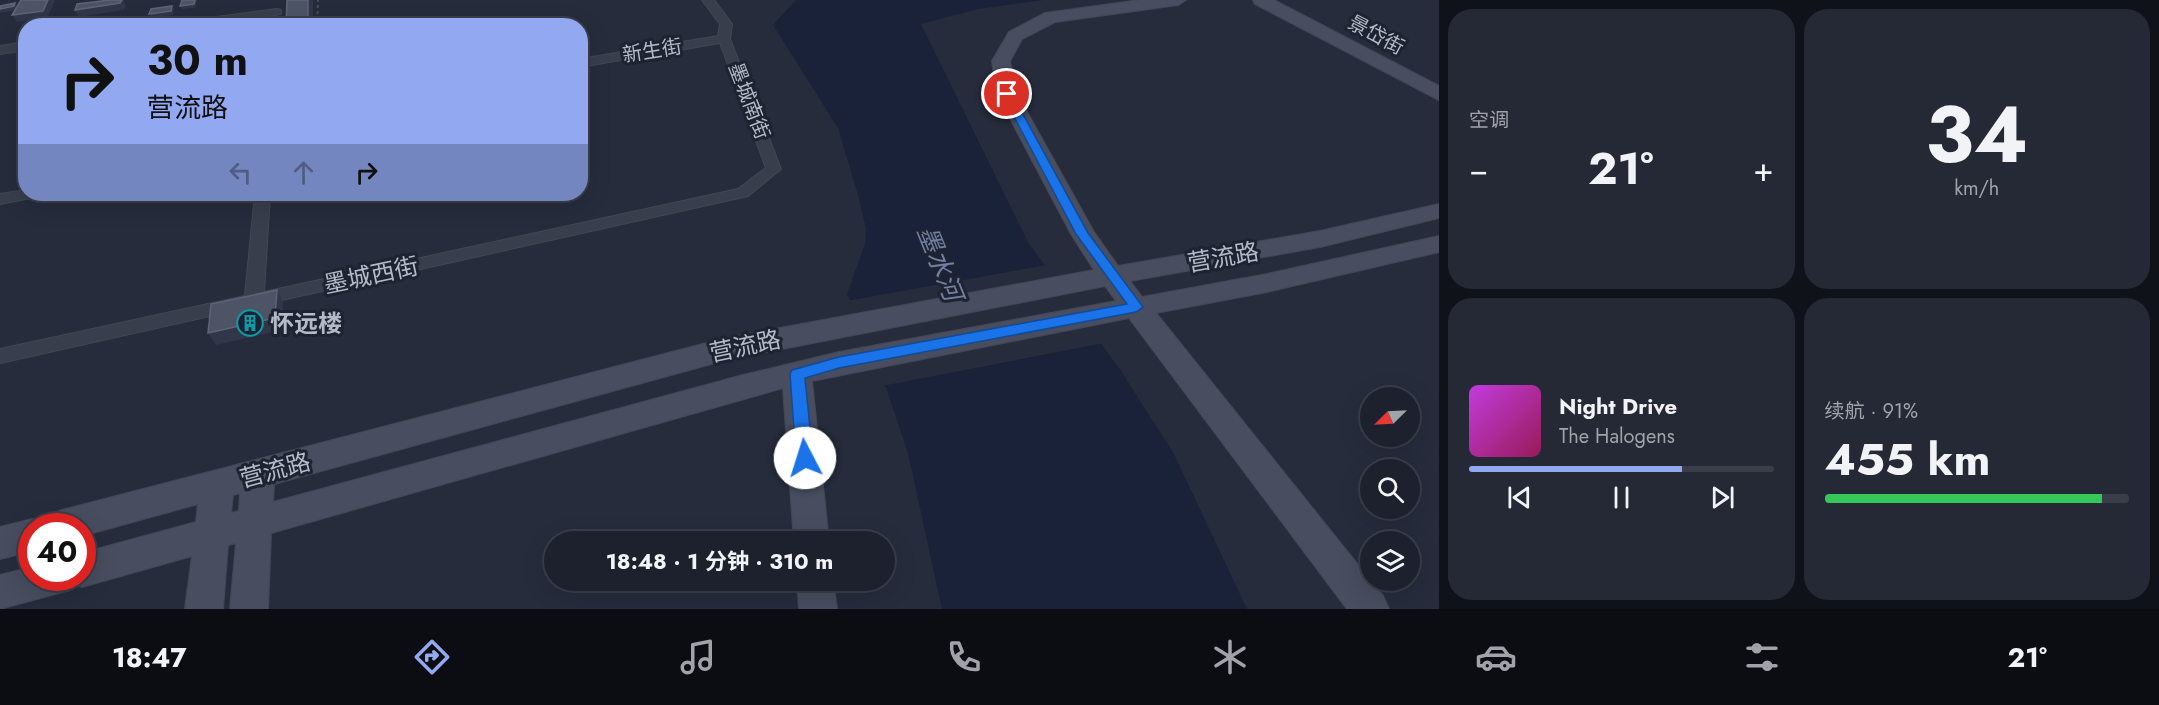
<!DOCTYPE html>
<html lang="zh">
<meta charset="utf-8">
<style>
:root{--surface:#1c212d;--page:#252935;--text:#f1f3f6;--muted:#a0a3aa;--line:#3a3e49;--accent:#92a8f0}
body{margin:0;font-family:Jost,"Noto Sans SC",sans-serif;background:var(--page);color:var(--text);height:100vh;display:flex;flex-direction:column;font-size:22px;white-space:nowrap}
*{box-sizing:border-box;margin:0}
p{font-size:20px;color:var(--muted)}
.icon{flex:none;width:33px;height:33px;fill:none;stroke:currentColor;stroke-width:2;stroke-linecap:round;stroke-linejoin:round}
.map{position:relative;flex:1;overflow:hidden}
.side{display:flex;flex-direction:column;gap:9px;padding:9px;background:#0f1219;width:720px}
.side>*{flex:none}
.guide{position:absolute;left:18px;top:18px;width:570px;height:183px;border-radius:24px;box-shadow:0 6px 24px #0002,0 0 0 2px var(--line);background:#92a8f0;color:#111;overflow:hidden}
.needle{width:39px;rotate:246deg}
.controls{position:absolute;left:1360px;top:387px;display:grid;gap:12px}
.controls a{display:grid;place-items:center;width:60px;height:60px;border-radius:50%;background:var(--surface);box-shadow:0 6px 24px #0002,0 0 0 2px var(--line);font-size:30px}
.speed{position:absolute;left:18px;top:513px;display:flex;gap:12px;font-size:30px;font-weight:700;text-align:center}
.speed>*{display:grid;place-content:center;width:78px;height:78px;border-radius:50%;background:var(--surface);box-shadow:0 6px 24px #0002,0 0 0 2px var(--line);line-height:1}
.speed .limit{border:9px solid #d22;background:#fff;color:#111}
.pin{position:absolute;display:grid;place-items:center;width:51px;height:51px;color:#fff;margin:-26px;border:3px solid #fff;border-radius:50%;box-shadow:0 2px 6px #0007}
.me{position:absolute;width:66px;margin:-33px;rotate:355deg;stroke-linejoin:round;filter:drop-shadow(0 0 4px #0008)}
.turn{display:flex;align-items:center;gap:21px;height:126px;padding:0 30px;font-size:27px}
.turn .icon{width:78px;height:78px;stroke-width:2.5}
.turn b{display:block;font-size:42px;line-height:51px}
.lanes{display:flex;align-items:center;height:57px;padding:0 30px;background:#0003;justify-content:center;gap:30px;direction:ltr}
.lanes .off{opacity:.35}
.big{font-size:45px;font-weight:700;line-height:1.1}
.side .card{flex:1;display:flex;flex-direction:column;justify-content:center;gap:9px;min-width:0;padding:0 21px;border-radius:24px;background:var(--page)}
.side .dial{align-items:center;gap:0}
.dial b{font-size:78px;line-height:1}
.song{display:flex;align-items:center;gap:18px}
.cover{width:72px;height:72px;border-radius:9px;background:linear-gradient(135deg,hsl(290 70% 55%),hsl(330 70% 35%))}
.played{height:6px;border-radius:3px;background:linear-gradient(90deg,var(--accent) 70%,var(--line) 70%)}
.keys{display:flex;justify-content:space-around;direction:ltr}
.heat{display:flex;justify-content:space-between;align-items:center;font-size:33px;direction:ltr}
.charge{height:9px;border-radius:4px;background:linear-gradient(90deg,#34c759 91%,var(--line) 0)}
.side .tiles{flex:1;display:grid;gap:9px;grid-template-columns:repeat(2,1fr)}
.trip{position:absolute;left:544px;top:531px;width:351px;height:60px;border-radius:30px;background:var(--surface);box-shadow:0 6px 24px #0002,0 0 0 2px var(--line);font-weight:700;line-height:60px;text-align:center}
.tabs{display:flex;height:96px;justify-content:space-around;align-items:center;background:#0b0d12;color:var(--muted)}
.tabs .icon{width:42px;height:42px}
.tabs .current{color:var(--accent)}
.tabs b{font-size:27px;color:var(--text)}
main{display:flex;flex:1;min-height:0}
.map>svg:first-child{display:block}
.water{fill:#1a2239}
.pier{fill:#262c3c}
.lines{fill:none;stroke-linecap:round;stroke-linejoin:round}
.street-casing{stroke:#424755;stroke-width:2}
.secondary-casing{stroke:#424755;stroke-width:2}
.path{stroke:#415055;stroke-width:2;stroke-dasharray:3 3;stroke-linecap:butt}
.street{fill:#393e4c;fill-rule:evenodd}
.secondary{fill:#484d5f;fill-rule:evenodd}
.shaded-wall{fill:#313749}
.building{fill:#4d5466;stroke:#5e6475;stroke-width:1.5}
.route{fill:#1a73e8;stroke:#114b97;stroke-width:1.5}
.labels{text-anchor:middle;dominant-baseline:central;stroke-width:6;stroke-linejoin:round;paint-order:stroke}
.far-street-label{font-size:20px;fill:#b5bac7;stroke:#1e2331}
.street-label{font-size:24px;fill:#b5bac7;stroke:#1e2331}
.poi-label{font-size:24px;font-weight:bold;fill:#b5bac7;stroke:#1e2331;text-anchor:start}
.water-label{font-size:26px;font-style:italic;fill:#717fa3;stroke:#1e2331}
</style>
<main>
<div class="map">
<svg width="1439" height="609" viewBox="0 0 1439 609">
<rect width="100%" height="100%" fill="#262c3c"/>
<polygon class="water" points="796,0 1043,0 978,9 921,24 1028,242 1121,371 1174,454 1247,609 942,609 908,453 887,390 847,294 865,244 866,229 858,195 838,128 773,25"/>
<polygon class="pier" points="1047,265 1104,343 882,386 846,301"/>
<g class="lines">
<g class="street-casing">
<g id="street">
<polygon points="702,0 714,0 732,24 730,39 781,169 748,196 0,363 0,349 245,296 255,194 270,194 264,292 738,189 766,168 720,43 580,67 580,59 718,36 720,24"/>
<polygon points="277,9 281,10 281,14 206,26 172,26 178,22"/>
<polygon points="26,42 26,50 0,54 0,46"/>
<polygon points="26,190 26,194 39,194 36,197 0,204 0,194"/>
</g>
</g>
<g class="secondary-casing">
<g id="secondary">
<path d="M 1140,0 L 1186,0 L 1178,5 L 1055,22 L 1022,39 L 1010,61 L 1017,94 L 1094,232 L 1118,266 L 1320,231 L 1439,204 L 1439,218 L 1320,247 L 1130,281 L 1142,297 L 1267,274 L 1439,236 L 1439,252 L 1267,292 L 1156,313 L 1383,596 L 1389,609 L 1347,609 L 1129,318 L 812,381 L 829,542 L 794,542 L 783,388 L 271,533 L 268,609 L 230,609 L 236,543 L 228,545 L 223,609 L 185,609 L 192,556 L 82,587 L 73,583 L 70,590 L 0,609 L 0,575 L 32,567 L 32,578 L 82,578 L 82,553 L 196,522 L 198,504 L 82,536 L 82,526 L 32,526 L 32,551 L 0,559 L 0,527 L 32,519 L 45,525 L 50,515 L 62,510 L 726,338 L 1094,270 L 1071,234 L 997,94 L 992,61 L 1009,32 L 1045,13 ZM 1105,286 L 1116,301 L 839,352 L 743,375 L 273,502 L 274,484 L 726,360 ZM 240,493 L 239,511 L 231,513 L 233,495 Z"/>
<polygon points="1253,0 1274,0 1439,86 1439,100 1255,4"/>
<polygon points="797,580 833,580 837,609 799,609"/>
</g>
</g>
<polyline class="path" points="317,26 318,0"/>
<use href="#street" class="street"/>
<use href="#secondary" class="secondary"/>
</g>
<g class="shaded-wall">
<polygon points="48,0 54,0 55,1 47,18 17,22 12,15"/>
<polygon points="122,0 123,0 126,5 124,10 79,17 75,10"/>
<polygon points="195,0 197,0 195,8 182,9 180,6"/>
<rect x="308" y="0" width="5" height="26"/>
<polygon points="15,3 18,7 16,10 0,13 0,9"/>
<polygon points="172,6 174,9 173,15 151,18 149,14"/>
<polygon points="277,290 283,302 282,330 216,345 208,333"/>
</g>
<g class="building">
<polygon points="21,0 48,0 43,11 12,15"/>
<polygon points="110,0 122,0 120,3 75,10 77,4"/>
<polygon points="182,0 195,0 194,4 180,6"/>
<polygon points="287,0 308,0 308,26 286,26"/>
<polygon points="15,3 14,6 0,9 0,6"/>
<polygon points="172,6 171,11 149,14 151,9"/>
<polygon points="277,290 275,318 208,333 211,304"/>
</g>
<polygon class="route" points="1007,91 1012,94 1088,233 1143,307 1136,312 839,368 805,378 813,458 810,463 805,465 799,463 796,458 790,374 792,370 839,357 1127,304 1076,234 1002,94"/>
<defs>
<g id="building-ring" transform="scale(1.35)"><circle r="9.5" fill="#1e2331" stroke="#0f9aa8" stroke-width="1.5"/><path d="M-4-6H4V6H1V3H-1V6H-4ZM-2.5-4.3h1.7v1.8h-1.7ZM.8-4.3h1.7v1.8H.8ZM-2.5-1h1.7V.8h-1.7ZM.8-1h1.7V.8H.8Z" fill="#0f9aa8"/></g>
</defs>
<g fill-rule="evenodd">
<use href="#building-ring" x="250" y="323"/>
</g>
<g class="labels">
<g class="far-street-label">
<text transform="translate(1376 35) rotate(28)">景岱街</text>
<text transform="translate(652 51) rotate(-9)">新生街</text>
<text transform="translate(749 101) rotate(69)">墨城南街</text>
</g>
<g class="street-label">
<text transform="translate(1223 257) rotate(-10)">营流路</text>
<text transform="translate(371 275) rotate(-12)">墨城西街</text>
<text transform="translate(745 346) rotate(-12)">营流路</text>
<text transform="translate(275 470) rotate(-15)">营流路</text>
</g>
<g class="poi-label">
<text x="270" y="323">怀远楼</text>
</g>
<g class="water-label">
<text transform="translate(940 263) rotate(68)">墨水河</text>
</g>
</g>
</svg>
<div class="controls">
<a><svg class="needle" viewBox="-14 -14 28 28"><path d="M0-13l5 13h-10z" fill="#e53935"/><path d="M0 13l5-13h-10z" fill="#a0a3aa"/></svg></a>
<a><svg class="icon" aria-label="search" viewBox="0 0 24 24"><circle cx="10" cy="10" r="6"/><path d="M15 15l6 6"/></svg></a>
<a><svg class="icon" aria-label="layers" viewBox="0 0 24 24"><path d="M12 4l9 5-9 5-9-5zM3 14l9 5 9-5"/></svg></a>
</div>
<div class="speed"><div class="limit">40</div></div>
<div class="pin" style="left:1007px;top:94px;background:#d93025"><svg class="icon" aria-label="arrive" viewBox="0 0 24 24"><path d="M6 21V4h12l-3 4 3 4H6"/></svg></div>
<svg class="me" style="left:805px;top:458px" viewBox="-20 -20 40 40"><circle r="19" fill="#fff"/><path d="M0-13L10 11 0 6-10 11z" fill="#1a73e8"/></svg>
<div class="trip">18:48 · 1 分钟 · 310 m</div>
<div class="guide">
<div class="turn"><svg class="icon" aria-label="right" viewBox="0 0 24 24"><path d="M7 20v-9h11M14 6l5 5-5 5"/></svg><div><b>30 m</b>营流路</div></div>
<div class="lanes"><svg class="icon off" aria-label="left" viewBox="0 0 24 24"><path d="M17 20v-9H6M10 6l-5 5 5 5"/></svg><svg class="icon off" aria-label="ahead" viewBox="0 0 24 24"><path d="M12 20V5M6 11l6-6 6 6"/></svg><svg class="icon" aria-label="right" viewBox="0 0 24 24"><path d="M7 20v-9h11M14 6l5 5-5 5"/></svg></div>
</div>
</div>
<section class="side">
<div class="tiles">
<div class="card"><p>空调</p>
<div class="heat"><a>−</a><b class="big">21°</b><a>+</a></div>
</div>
<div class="card dial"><b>34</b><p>km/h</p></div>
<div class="card">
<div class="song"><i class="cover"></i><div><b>Night Drive</b><p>The Halogens</p></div></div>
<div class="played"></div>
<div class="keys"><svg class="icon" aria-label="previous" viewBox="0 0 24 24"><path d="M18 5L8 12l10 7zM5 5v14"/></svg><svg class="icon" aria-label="pause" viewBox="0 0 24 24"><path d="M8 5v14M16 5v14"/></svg><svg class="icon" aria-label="next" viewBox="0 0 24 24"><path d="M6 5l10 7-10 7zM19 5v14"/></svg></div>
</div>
<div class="card"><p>续航 · 91%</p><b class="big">455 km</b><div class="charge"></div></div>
</div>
</section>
</main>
<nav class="tabs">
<b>18:47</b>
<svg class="icon current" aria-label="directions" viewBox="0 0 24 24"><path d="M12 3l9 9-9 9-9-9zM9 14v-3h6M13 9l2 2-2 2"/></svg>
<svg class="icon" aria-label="music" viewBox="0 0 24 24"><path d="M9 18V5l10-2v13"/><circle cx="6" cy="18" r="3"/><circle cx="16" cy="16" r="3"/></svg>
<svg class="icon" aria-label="phone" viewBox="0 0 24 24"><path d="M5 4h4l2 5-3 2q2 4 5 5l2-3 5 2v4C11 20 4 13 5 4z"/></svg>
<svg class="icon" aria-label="climate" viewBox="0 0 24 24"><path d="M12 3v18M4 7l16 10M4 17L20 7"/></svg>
<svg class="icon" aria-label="car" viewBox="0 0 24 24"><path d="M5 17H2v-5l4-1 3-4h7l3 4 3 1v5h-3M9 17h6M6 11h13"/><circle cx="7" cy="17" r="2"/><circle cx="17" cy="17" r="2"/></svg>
<svg class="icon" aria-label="filters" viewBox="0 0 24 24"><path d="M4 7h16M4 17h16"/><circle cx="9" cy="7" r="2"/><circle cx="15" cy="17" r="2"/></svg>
<b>21°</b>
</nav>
